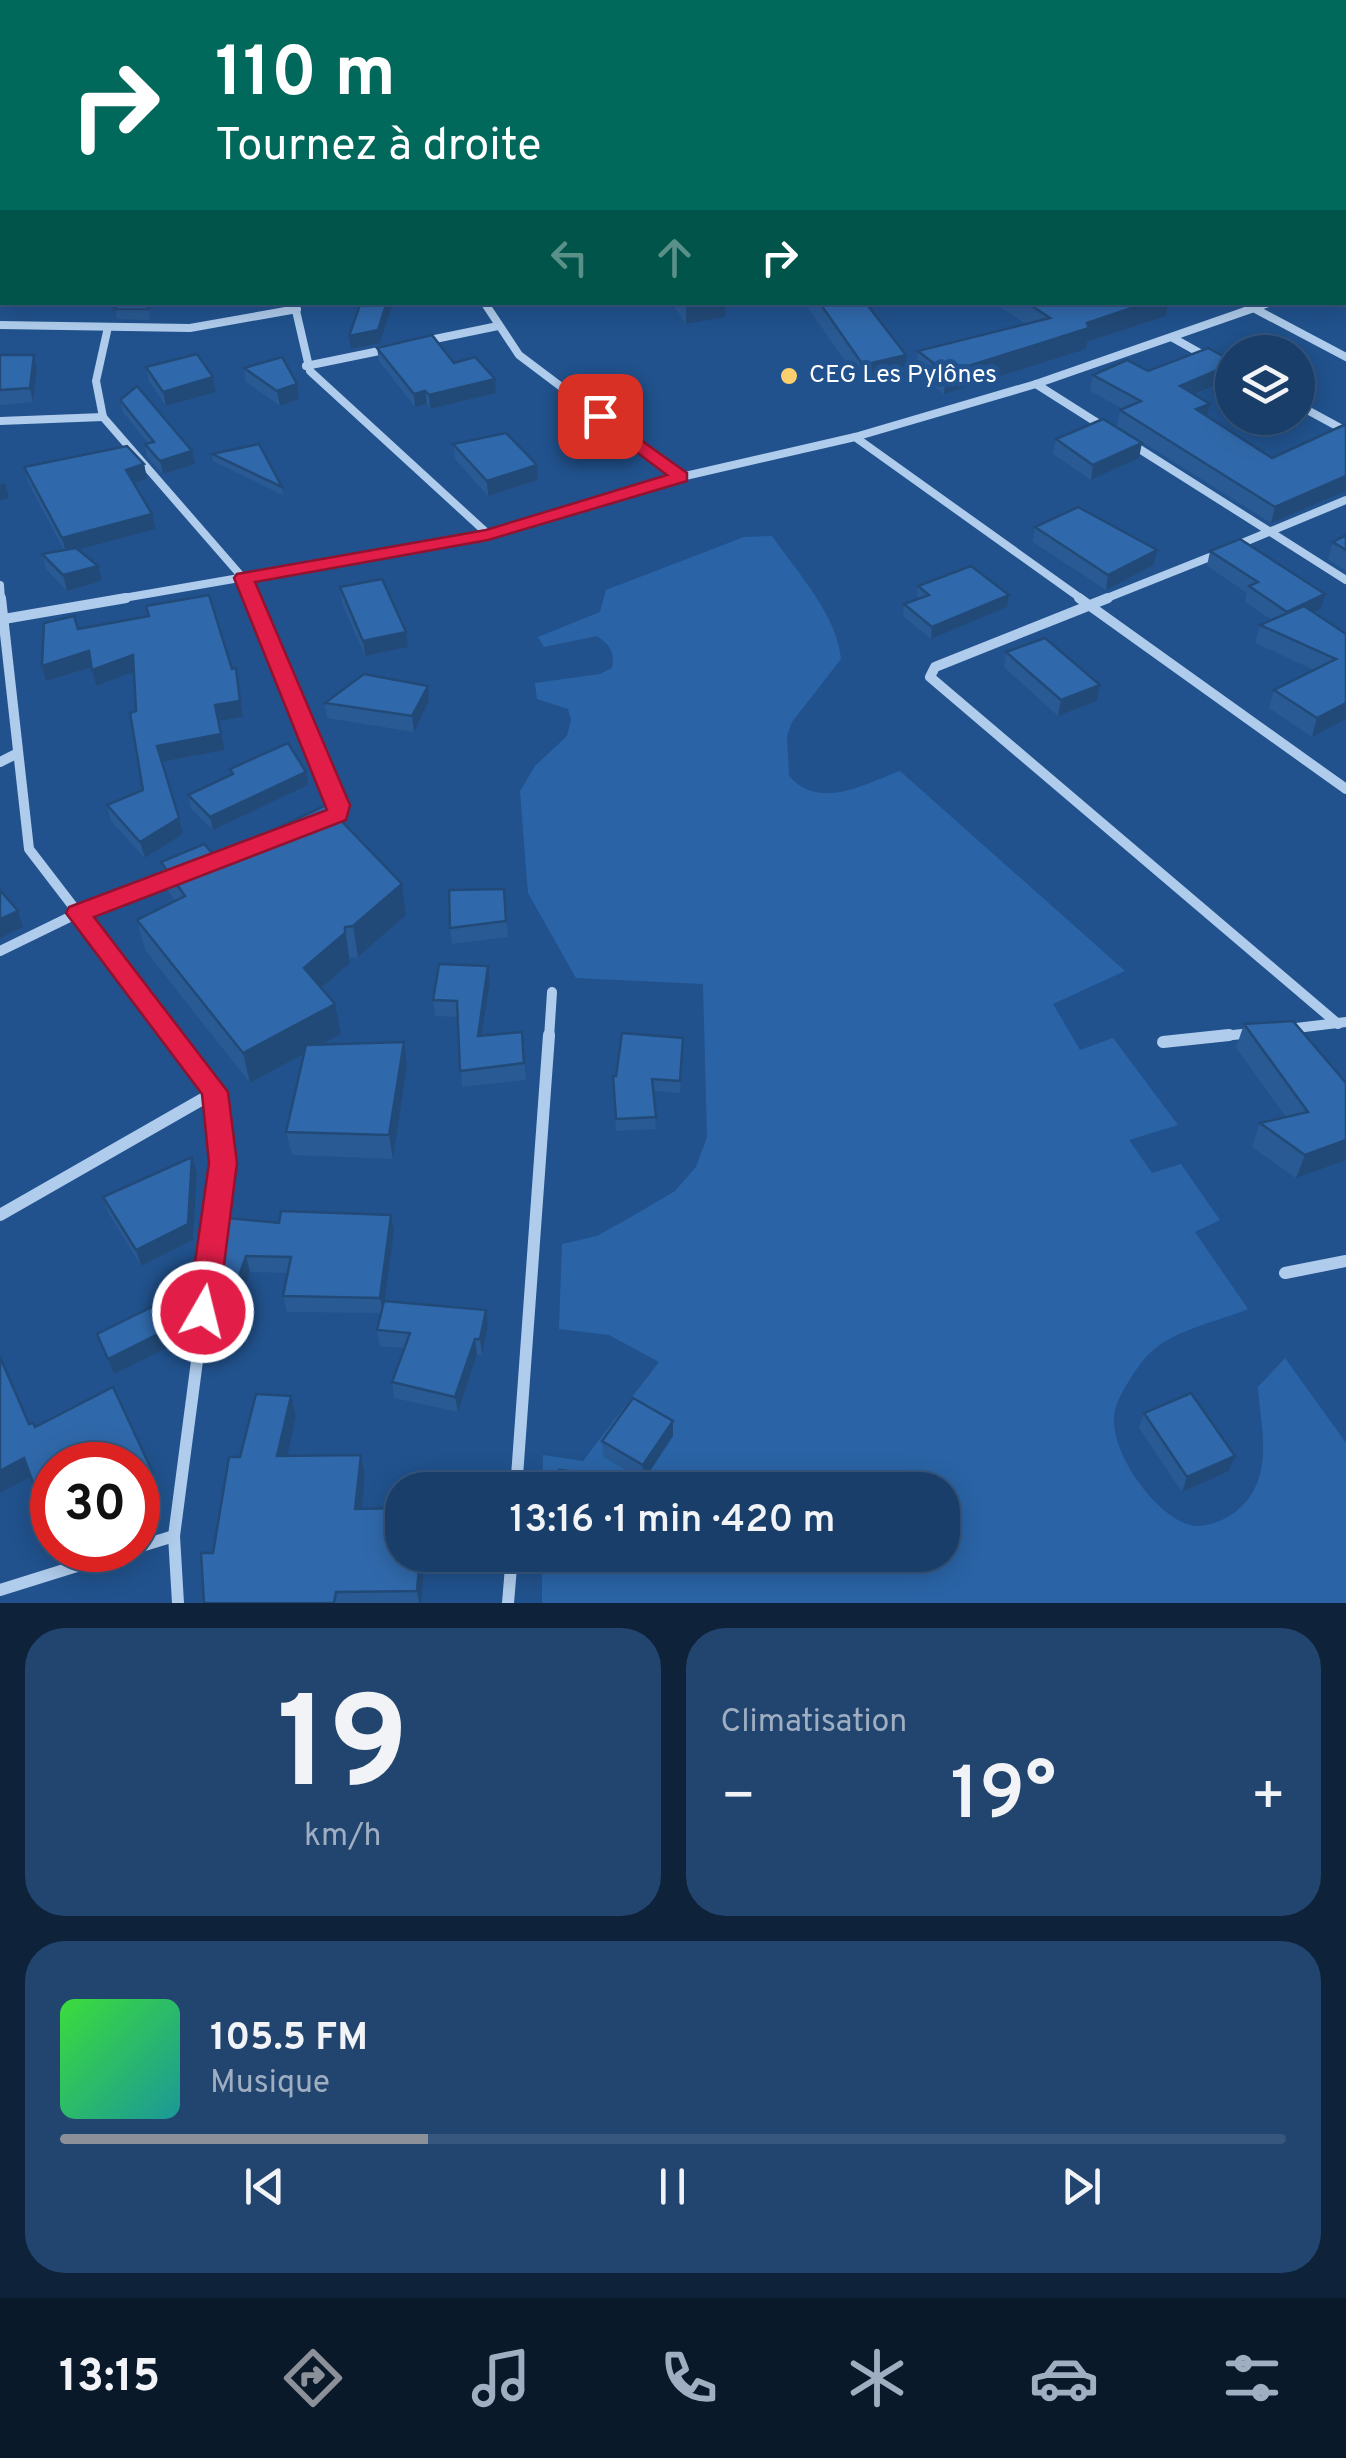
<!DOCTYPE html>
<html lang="fr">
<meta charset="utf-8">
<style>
:root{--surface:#193e6a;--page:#224570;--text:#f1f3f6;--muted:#9faec1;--line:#37577e;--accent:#8c9099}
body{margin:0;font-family:Overpass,sans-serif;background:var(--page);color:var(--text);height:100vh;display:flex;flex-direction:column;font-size:38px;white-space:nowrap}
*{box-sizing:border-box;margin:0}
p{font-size:32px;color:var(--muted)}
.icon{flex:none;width:55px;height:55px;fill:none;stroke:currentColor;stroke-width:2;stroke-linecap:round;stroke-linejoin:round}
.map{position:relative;height:1603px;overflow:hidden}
.details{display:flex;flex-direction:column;gap:25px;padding:25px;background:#0e223a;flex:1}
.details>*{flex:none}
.top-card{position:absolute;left:0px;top:0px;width:1348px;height:305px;box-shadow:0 5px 25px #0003,0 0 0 2px var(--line);background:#00695c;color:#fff;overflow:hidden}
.fabs{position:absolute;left:1215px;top:335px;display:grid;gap:20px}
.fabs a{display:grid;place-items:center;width:100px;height:100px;border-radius:50%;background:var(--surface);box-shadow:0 5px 25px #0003,0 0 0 2px var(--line);font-size:50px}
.speed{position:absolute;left:30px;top:1442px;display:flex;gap:20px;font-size:50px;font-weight:700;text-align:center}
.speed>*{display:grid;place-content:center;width:130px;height:130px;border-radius:50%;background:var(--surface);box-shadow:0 5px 25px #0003,0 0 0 2px var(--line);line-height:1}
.speed .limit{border:15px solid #d22;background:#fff;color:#111}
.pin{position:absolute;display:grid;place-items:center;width:85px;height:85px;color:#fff;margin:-42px;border-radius:20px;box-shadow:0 5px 15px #0006}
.me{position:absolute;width:110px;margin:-55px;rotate:8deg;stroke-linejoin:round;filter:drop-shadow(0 0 8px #0008)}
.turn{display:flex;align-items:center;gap:35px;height:210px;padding:0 50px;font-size:45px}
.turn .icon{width:130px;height:130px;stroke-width:2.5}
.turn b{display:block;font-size:70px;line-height:85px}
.lanes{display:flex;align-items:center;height:95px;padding:0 50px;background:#0003;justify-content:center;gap:50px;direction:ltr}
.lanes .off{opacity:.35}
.big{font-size:75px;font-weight:600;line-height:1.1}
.details .tile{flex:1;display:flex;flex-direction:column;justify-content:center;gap:15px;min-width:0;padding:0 35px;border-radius:40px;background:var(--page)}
.details .dial{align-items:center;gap:0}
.dial b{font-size:130px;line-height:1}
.song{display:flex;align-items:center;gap:30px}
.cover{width:120px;height:120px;border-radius:15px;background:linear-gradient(135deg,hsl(120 70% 55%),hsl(180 70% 35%))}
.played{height:10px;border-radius:5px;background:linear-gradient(90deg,var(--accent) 30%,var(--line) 30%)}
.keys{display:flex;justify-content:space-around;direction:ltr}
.heat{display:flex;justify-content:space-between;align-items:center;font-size:55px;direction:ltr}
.details .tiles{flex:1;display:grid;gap:25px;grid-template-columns:1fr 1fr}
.tile:last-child{grid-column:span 2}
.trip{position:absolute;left:385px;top:1472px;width:575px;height:100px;border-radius:40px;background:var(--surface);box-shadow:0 5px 25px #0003,0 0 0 2px var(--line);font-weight:600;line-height:100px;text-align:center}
.tabs{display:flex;height:160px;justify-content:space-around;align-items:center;background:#0a192a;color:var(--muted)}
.tabs .icon{width:70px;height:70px}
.tabs .on{color:var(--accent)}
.tabs b{font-size:45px;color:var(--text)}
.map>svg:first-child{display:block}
.green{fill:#2a64a6}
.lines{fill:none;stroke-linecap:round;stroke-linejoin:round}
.street-far3{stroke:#afccec;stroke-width:6}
.street-far2{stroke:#afccec;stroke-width:8}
.street-far1{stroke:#afccec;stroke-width:10}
.street{stroke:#afccec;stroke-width:12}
.secondary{fill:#dbe8f9;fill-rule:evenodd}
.wall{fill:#295a93}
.shaded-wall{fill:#224a78}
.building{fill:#3069ab;stroke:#224a78;stroke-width:2.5}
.route{fill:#e11d48;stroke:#92132f;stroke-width:2.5}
.poi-dot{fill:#f9cf70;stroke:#21528d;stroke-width:4}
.labels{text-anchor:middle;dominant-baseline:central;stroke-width:10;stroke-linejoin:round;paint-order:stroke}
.far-poi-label{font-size:25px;fill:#fff;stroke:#21528d;text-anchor:start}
</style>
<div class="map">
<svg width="1346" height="1603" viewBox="0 0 1346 1603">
<rect width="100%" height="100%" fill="#21528d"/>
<path class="green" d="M 772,536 C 797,572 837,615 841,659 L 792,722 L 787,736 L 789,776 C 820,811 864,784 900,771 L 1125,971 L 1053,1004 L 1080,1050 L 1113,1038 L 1178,1125 L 1129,1140 L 1152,1173 L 1181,1164 L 1220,1220 L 1195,1232 L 1248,1309 C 1217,1322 1168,1331 1145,1358 C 1136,1369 1118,1396 1115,1410 C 1106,1448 1154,1515 1190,1525 C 1201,1528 1216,1523 1226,1518 C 1241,1510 1254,1495 1259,1478 C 1268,1449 1260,1417 1258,1387 L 1285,1358 L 1346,1443 L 1346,1603 L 542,1603 L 542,1555 L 942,1555 L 942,1490 L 542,1490 L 543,1455 L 583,1461 L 659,1362 L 609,1335 L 559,1329 L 562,1244 L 597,1236 L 631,1217 L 675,1191 L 696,1167 L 707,1137 L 703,984 L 576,978 L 528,893 L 520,791 L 535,766 L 567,736 L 571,720 L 568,709 L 537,699 L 535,683 L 600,674 L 612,668 C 615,652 610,645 597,636 L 544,647 L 538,637 L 600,612 L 606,590 L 744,537 Z"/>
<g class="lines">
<g class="street-far3">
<polyline points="685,0 689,2"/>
<polyline points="1062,0 1067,2"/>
</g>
<g class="street-far2">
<polyline points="294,302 310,371 489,535"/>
<polyline points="484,302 519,355 681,477"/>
<polyline points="1242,302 1346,357"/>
<polyline points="0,325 190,328 297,309"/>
<polyline points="108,327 96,381 103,417 243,578 252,600"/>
<polyline points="1173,338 1207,357"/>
<polyline points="425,341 498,326"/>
<polyline points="306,366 389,349"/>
<polyline points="1036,384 1107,429"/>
<polyline points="1298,405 1346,431"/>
<polyline points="0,421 103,417"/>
<polyline points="855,437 1083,600"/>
<polyline points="1130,443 1346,580"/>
<polyline points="1235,546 1346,500"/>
<polyline points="0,585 1,600"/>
<polyline points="112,600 489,535 681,477 855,437 1036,384 1271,302"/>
<polyline points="1102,600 1220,553"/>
</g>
<g class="street-far1">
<polyline points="1,598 29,849 174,1038"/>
<polyline points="251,598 339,805 338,814 325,819"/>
<polyline points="1079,598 1346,789"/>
<polyline points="1108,598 935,667 930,677 1338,1024"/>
<polyline points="4,619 126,598"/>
<polyline points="0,762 18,753"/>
<polyline points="0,951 78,913 178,875"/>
<polyline points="1288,1029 1346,1022"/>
<polyline points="549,1038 552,992"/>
<polyline points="1204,1038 1252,1033"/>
</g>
<g class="street">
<polyline points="172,1035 215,1092 223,1163 174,1536 178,1603"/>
<polyline points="1163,1042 1229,1035"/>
<polyline points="0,1215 215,1092"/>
<polyline points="1285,1273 1346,1261"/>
<polyline points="516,1490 549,1035"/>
<polyline points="138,1547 174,1536"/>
<polyline points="0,1590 128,1550"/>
<polyline points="508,1603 512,1555"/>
</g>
<g class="secondary">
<polygon points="865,0 879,0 880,2 867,2"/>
<rect x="1345" y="226" width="1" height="8"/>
</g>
</g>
<g class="wall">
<polygon points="473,0 519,0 519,2 495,2"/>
<polygon points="2,217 2,302 19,303 0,304 0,218"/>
<polygon points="119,302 171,302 149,304 150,320 117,319 115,309"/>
<polygon points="671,302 725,302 725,317 686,324"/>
<polygon points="804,302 865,302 905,376 862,385"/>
<polygon points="992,302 1168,302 1166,316 1087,342 1086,349 944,394 916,372 918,351 1026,324"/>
<polygon points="377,348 454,363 496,393 430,409 427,404 415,407 379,361"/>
<polygon points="0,355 37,370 33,402 0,405"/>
<polygon points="1232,361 1232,378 1195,395 1207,416 1272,458 1346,424 1346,491 1271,523 1117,426 1120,410 1123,409 1090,391 1093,375 1148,371"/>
<polygon points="146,367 213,377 216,392 166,406 149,381"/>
<polygon points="244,368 299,399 280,406 246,382"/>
<polygon points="120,400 195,464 163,474 147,457 145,444 148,443 123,412"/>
<polygon points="1056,439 1139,458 1091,480 1053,454"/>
<polygon points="453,444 537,465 538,480 488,496 455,459"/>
<polygon points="212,454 282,487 283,495 213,461"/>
<polygon points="144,464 147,479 134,483 156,529 78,550 102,581 67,591 46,569 42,554 64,550 28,482 24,467"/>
<polygon points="1035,527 1154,565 1106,590 1033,542"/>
<polygon points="1346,535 1346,571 1328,559 1333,542"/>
<polygon points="1210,551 1321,609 1314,613 1346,634 1312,737 1269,708 1274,690 1314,670 1255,643 1260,625 1272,620 1245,602 1247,593 1207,566"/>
<polygon points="918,586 1009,595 1007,607 931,639 903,616 904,604 919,599 917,597"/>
<polygon points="340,587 406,632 408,647 365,656 342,603"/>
<polygon points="78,629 232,669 236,668 243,717 218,720 225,750 162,762 183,834 145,858 111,821 107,805 143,790 134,672 96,686 91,668 46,681"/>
<polygon points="1006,652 1097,701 1058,716 1004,667"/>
<polygon points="429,701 414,732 327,718 325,703"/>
<polygon points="230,769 308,785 213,830 191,809 188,795 231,775"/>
<polygon points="216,857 402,884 406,915 358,957 350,958 350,963 322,988 341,1034 321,1045 407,1066 393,1159 292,1155 286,1132 304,1054 250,1083 145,950 137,920 175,901 169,892 161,862"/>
<polygon points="504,889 508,937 452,944 450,928"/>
<polygon points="488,966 490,982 482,1035 522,1032 526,1080 462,1087 458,1017 435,1016 433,1000"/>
<polygon points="1244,1024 1346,1083 1296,1178 1252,1147 1260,1123 1286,1117 1236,1048"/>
<polygon points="683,1038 680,1093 653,1091 656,1129 616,1131 613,1076 616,1076"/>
<polygon points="197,1173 193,1240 141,1266 108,1212 103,1197"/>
<polygon points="279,1223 394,1231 384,1301 488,1325 482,1355 477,1355 458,1412 394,1398 392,1382 404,1348 380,1346 377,1330 381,1313 287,1312 283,1296 288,1273 250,1272 242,1298 216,1295 211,1279"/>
<polygon points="291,1396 296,1417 287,1456 361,1455 365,1475 362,1508 425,1555 421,1603 204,1603 213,1553 240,1457"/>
<polygon points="1144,1413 1229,1471 1182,1492 1139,1428"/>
<polygon points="673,1436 644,1480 603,1457 602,1441"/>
</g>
<g class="shaded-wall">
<polygon points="387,302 393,302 380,343 351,349 349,336"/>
<polygon points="692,302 725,302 725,317 686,324 686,303"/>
<polygon points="1149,302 1168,302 1166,316 1087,342 1086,349 944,394 946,373"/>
<polygon points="34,355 37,370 33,402 30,388"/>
<polygon points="906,355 905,376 862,385 863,365"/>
<polygon points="1232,364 1232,378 1177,402 1180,386"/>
<polygon points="213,377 216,392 166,406 163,392"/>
<polygon points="495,379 496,393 430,409 429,395"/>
<polygon points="297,384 299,399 280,406 277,391"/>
<polygon points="425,391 427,404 415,407 414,394"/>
<polygon points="1210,404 1206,420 1196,409"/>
<polygon points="1142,443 1139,458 1091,480 1093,465"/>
<polygon points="192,451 195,464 163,474 160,461"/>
<polygon points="144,464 147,479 130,484 126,470"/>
<polygon points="537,465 538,480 488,496 487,481"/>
<polygon points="1346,476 1346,491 1271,523 1275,507"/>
<polygon points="5,483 9,498 0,500 0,484"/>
<polygon points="152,514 156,529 66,553 62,538"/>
<polygon points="1157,550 1154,565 1106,590 1108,575"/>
<polygon points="98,566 102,581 67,591 63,575"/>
<polygon points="1325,594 1321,609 1282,627 1287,612"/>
<polygon points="1009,595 1007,607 931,639 932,627"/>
<polygon points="406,632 408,647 365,656 363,641"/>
<polygon points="89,651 93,667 46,681 42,666"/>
<polygon points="133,655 136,671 96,686 92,670"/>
<polygon points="236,668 243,717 218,721 215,705"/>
<polygon points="1100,685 1097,701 1058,716 1061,700"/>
<polygon points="428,686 429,701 414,732 412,716"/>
<polygon points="1346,703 1346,719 1312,737 1317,718"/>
<polygon points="221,734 225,750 161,762 157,746"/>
<polygon points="306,772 308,785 213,830 210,817"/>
<polygon points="179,818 183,834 145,858 140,842"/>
<polygon points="402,884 406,915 358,957 353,926"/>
<polygon points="18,911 23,927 0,938 0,919"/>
<polygon points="345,927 350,963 310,998 304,968"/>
<polygon points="488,966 490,982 479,1052 478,1036"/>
<polygon points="335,1004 341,1034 250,1083 243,1053"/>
<polygon points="404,1042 407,1066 393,1159 389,1135"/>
<polygon points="1346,1140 1346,1160 1296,1178 1305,1155"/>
<polygon points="192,1157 197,1173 193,1240 141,1266 136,1250"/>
<polygon points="391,1215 394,1231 383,1313 380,1298"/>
<polygon points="246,1256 250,1272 242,1298 237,1282"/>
<polygon points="486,1310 488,1325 482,1355 480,1339"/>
<polygon points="176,1325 181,1341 114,1374 108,1359"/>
<polygon points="475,1339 477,1355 458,1412 455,1397"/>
<polygon points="291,1396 296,1417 283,1476 277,1456"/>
<polygon points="673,1421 673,1436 644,1480 643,1465"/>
<polygon points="361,1455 365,1475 360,1528 355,1509"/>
<polygon points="1235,1456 1229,1471 1182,1492 1187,1477"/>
<polygon points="24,1458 32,1476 0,1493 0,1471"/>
<polygon points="153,1473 160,1490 149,1533 138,1537 138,1517"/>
<polygon points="52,1503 52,1524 50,1525 42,1508"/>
<polygon points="420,1555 425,1555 421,1603 419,1603 417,1591"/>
</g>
<g class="building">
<polygon points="0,0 298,0 298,2 2,2 2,44 0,45"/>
<polygon points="332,0 364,0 366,2 334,2"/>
<polygon points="1187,0 1299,0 1290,2 1193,2"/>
<polygon points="0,226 2,227 2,291 0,292"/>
<polygon points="119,302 147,302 148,309 115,309"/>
<polygon points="361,302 387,302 378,330 349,336"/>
<polygon points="819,302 865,302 906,355 863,365"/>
<polygon points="1026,302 1149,302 1087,323 1089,328 946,373 918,351 1050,318"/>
<polygon points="432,335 454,363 475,357 495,379 429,395 425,391 414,394 377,348"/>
<polygon points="1208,348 1232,361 1232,364 1180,386 1210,404 1196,409 1272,458 1346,424 1346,476 1275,507 1120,410 1141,401 1093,375 1127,360 1148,371"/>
<polygon points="197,354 213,377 163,392 146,367"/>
<polygon points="0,355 34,355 30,388 0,390"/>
<polygon points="282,357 297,384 277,391 244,368"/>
<polygon points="137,386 192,451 160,461 145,444 154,442 120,400"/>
<polygon points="1103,419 1142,443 1093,465 1056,439"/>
<polygon points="506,433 537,465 487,481 453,444"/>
<polygon points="259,444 282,487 212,454"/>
<polygon points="127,446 144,464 126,470 152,514 62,538 24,467"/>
<polygon points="1078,507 1157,550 1108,575 1035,527"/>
<polygon points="1346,535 1346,550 1333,542"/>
<polygon points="1240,539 1325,594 1287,612 1249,586 1258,582 1210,551"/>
<polygon points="76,548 98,566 63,575 42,554"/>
<polygon points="971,566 1009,595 932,627 904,604 929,595 918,586"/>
<polygon points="382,579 406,632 363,641 340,587"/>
<polygon points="209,595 232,669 236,668 240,701 215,705 221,734 157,746 179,818 140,842 107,805 143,790 130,713 136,711 133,655 92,670 89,651 42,666 44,623 74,616 78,629 149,616 146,606"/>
<polygon points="1304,606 1346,634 1346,703 1317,718 1274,690 1336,659 1260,625"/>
<polygon points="1045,638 1100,685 1061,700 1006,652"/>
<polygon points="364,674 428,686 412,716 325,703"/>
<polygon points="288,743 306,772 210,817 188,795 233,774 230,769"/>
<polygon points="326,805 402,884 353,926 345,927 345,933 304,968 335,1004 243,1053 137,920 185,896 161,862 204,844 216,857"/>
<polygon points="504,889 506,921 450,928 449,890"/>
<polygon points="0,890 18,911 0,919"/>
<polygon points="439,964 488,966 478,1036 522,1032 524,1063 460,1071 457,1001 433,1000"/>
<polygon points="1293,1021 1346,1083 1346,1140 1305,1155 1260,1123 1308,1112 1244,1024"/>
<polygon points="622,1033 683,1038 680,1081 652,1079 656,1117 616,1119 613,1076 616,1076"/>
<polygon points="404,1042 389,1135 286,1132 306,1045"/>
<polygon points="192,1157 188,1224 136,1250 103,1197"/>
<polygon points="281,1211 391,1215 380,1298 283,1296 291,1257 246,1256 237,1282 211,1279 228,1218 279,1223"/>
<polygon points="164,1301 176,1325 108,1359 97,1334"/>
<polygon points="384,1301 486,1310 480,1339 475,1339 455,1397 392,1382 410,1333 377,1330"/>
<polygon points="0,1357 29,1424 33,1423 35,1427 113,1387 153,1473 142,1516 138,1517 138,1465 52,1465 52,1503 42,1508 24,1458 0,1471"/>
<polygon points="1191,1393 1235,1456 1187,1477 1144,1413"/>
<polygon points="256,1394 291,1396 277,1456 361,1455 355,1509 402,1508 402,1555 420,1555 417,1591 336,1592 334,1603 204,1603 201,1553 213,1553 229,1457 240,1457"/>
<polygon points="633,1398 673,1421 643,1465 602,1441"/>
<polygon points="559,1470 586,1473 583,1490 556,1490"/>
</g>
<polygon class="route" points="600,411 687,473 687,481 488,540 255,582 350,805 346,820 94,917 228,1092 237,1163 218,1312 214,1322 203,1325 193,1322 188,1312 209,1163 202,1094 66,913 69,907 327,810 234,578 237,574 486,530 667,475 594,420 594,412"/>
<circle class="poi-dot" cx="789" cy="376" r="10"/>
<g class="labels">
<g class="far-poi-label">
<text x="809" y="376">CEG Les Pylônes</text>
</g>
</g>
</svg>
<div class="fabs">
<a><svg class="icon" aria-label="layers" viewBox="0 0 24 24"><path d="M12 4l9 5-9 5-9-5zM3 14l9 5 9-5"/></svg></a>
</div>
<div class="speed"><div class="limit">30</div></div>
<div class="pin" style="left:600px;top:416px;background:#d93025"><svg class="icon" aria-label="arrive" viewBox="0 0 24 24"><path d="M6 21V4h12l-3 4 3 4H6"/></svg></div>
<svg class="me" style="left:203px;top:1312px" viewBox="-20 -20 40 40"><circle r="17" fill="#e11d48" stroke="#fff" stroke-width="3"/><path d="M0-11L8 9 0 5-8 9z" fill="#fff"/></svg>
<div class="trip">13:16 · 1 min · 420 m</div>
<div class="top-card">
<div class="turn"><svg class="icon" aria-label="right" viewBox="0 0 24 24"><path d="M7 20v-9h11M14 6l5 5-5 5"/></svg><div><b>110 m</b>Tournez à droite</div></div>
<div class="lanes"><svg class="icon off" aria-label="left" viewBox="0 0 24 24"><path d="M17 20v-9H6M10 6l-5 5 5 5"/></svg><svg class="icon off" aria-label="ahead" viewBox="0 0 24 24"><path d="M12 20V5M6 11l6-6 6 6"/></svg><svg class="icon" aria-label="right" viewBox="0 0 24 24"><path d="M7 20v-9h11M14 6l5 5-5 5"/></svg></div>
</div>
</div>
<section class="details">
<div class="tiles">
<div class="tile dial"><b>19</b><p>km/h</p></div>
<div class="tile"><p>Climatisation</p>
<div class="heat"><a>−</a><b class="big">19°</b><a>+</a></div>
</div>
<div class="tile">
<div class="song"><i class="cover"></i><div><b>105.5 FM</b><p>Musique</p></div></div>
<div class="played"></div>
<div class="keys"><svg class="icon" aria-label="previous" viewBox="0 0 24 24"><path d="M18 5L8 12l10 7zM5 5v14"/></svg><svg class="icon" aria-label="pause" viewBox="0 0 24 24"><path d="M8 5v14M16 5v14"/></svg><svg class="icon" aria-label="next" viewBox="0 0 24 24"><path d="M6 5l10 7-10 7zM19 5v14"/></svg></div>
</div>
</div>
</section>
<nav class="tabs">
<b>13:15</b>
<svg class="icon on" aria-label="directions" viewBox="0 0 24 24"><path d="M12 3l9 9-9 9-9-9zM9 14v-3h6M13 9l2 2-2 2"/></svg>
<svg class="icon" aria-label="music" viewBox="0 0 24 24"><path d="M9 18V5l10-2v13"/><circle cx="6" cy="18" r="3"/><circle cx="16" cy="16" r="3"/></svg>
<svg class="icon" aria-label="phone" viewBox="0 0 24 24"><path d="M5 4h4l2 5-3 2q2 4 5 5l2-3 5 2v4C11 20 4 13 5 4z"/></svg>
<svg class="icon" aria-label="climate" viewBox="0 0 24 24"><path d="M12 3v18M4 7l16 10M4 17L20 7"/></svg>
<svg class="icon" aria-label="car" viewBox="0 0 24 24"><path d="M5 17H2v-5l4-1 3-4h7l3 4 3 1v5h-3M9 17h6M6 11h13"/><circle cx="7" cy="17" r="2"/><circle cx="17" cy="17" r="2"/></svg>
<svg class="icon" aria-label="filters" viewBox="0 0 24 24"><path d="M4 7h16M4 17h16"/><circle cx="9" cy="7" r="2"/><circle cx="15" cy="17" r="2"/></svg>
</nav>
